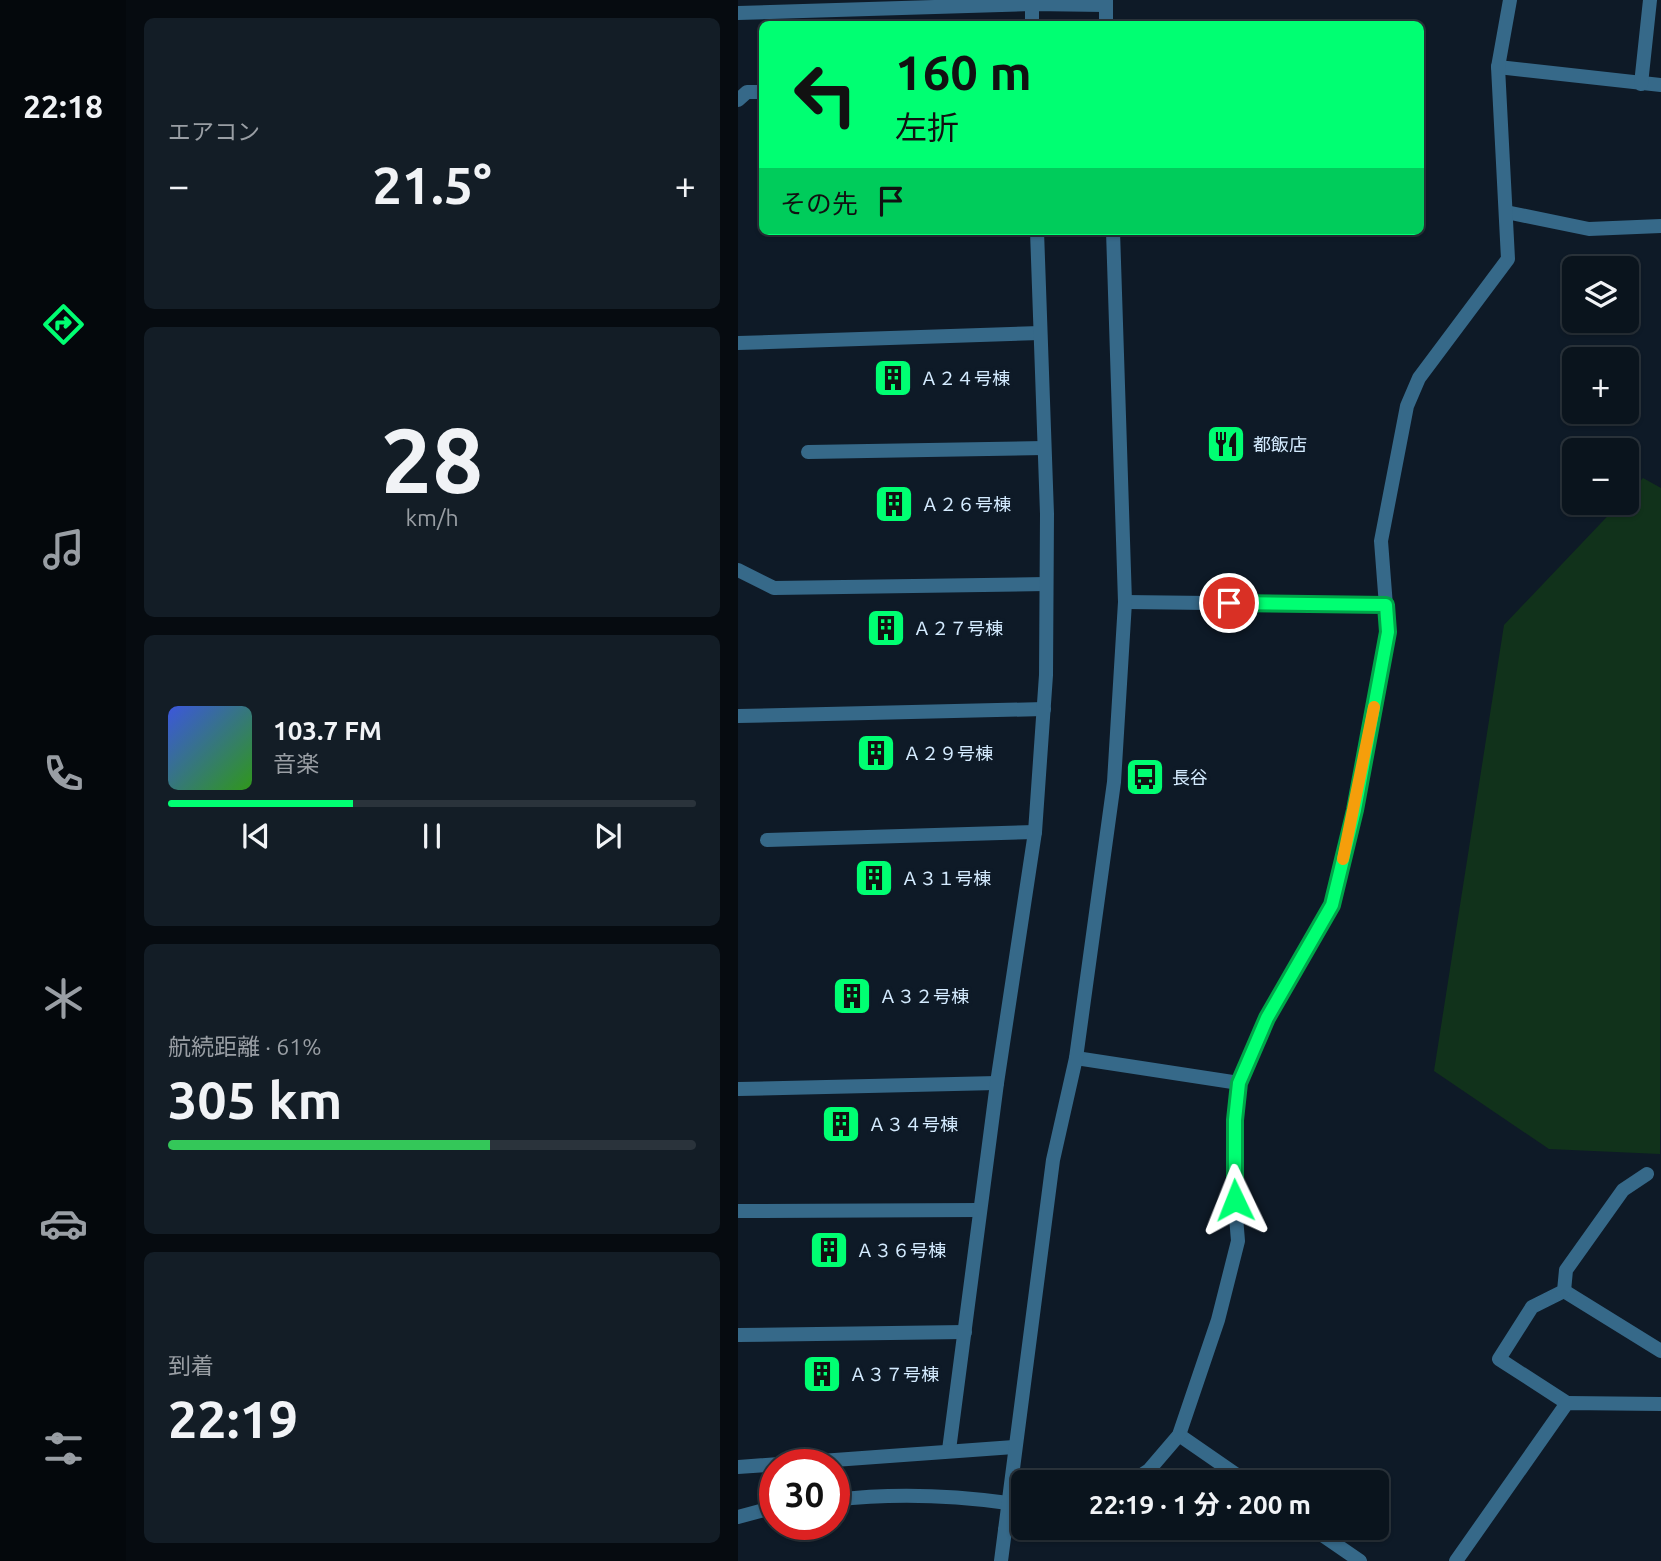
<!DOCTYPE html>
<html lang="ja">
<meta charset="utf-8">
<style>
:root{--surface:#0a141d;--page:#131d26;--text:#f1f3f6;--muted:#999ea4;--line:#2a333b;--accent:#00ff72}
body{margin:0;font-family:Ubuntu,"Noto Sans JP",sans-serif;background:var(--page);color:var(--text);height:100vh;display:flex;flex-direction:column;font-size:26px;white-space:nowrap}
*{box-sizing:border-box;margin:0}
p{font-size:23px;color:var(--muted)}
.icon{flex:none;width:38px;height:38px;fill:none;stroke:currentColor;stroke-width:2;stroke-linecap:round;stroke-linejoin:round}
.map{position:relative;flex:1;overflow:hidden}
.sheet{display:flex;flex-direction:column;gap:18px;padding:18px;background:#060b10;width:612px}
.sheet>*{flex:none}
.guide{position:absolute;left:21px;top:21px;width:665px;height:214px;border-radius:10px;box-shadow:0 2px 5px #0004,0 0 0 2px var(--line);background:#00ff72;color:#111;overflow:hidden}
.buttons{position:absolute;left:824px;top:256px;display:grid;gap:14px}
.buttons a{display:grid;place-items:center;width:77px;height:77px;border-radius:10px;background:var(--surface);box-shadow:0 2px 5px #0004,0 0 0 2px var(--line);font-size:35px}
.speed{position:absolute;left:21px;top:1449px;display:flex;gap:14px;font-size:35px;font-weight:700;text-align:center}
.speed>*{display:grid;place-content:center;width:91px;height:91px;border-radius:50%;background:var(--surface);box-shadow:0 2px 5px #0004,0 0 0 2px var(--line);line-height:1}
.speed .limit{border:10px solid #d22;background:#fff;color:#111}
.pin{position:absolute;display:grid;place-items:center;width:60px;height:60px;color:#fff;margin:-30px;border:4px solid #fff;border-radius:50%;box-shadow:0 2px 7px #0007}
.me{position:absolute;width:77px;margin:-38px;rotate:358deg;stroke-linejoin:round;filter:drop-shadow(0 0 5px #0008)}
.turn{display:flex;align-items:center;gap:24px;height:147px;padding:0 21px;font-size:32px}
.turn .icon{width:91px;height:91px;stroke-width:2.5}
.turn b{display:block;font-size:49px;line-height:60px}
.then{display:flex;align-items:center;height:66px;padding:0 21px;background:#0003;gap:14px;font-size:26px}
.big{font-size:52px;font-weight:700;line-height:1.1}
.sheet .tile{flex:1;display:flex;flex-direction:column;justify-content:center;gap:10px;min-width:0;padding:0 24px;border-radius:10px;background:var(--page)}
.sheet .dial{align-items:center;gap:0}
.dial b{font-size:91px;line-height:1}
.song{display:flex;align-items:center;gap:21px}
.cover{width:84px;height:84px;border-radius:10px;background:linear-gradient(135deg,hsl(230 70% 55%),hsl(110 70% 35%))}
.played{height:7px;border-radius:4px;background:linear-gradient(90deg,var(--accent) 35%,var(--line) 35%)}
.keys{display:flex;justify-content:space-around;direction:ltr}
.heat{display:flex;justify-content:space-between;align-items:center;font-size:38px;direction:ltr}
.charge{height:10px;border-radius:5px;background:linear-gradient(90deg,#34c759 61%,var(--line) 0)}
.trip{position:absolute;left:273px;top:1470px;width:378px;height:70px;border-radius:10px;background:var(--surface);box-shadow:0 2px 5px #0004,0 0 0 2px var(--line);font-weight:700;line-height:70px;text-align:center}
main{display:flex;flex:1;min-height:0}
.dock{display:flex;flex-direction:column;width:126px;justify-content:space-around;align-items:center;background:#04080c;color:var(--muted)}
.dock .icon{width:49px;height:49px}
.dock .on{color:var(--accent)}
.dock b{font-size:32px;color:var(--text)}
.map>svg:first-child{display:block}
.green{fill:#11321b}
.lines{fill:none;stroke-linecap:round;stroke-linejoin:round}
.minor{stroke:#366989;stroke-width:14}
.tertiary{stroke:#366989;stroke-width:14}
.route-casing{stroke:#00a64a;stroke-width:18}
.route{stroke:#00ff72;stroke-width:12}
.slow{stroke:#f59e0b;stroke-width:12}
.labels{text-anchor:middle;dominant-baseline:central;stroke-width:7;stroke-linejoin:round;paint-order:stroke}
.poi-label{font-size:18px;fill:#d4ebff;stroke:#0e1a27;text-anchor:start}
</style>
<main>
<nav class="dock">
<b>22:18</b>
<svg class="icon on" aria-label="directions" viewBox="0 0 24 24"><path d="M12 3l9 9-9 9-9-9zM9 14v-3h6M13 9l2 2-2 2"/></svg>
<svg class="icon" aria-label="music" viewBox="0 0 24 24"><path d="M9 18V5l10-2v13"/><circle cx="6" cy="18" r="3"/><circle cx="16" cy="16" r="3"/></svg>
<svg class="icon" aria-label="phone" viewBox="0 0 24 24"><path d="M5 4h4l2 5-3 2q2 4 5 5l2-3 5 2v4C11 20 4 13 5 4z"/></svg>
<svg class="icon" aria-label="climate" viewBox="0 0 24 24"><path d="M12 3v18M4 7l16 10M4 17L20 7"/></svg>
<svg class="icon" aria-label="car" viewBox="0 0 24 24"><path d="M5 17H2v-5l4-1 3-4h7l3 4 3 1v5h-3M9 17h6M6 11h13"/><circle cx="7" cy="17" r="2"/><circle cx="17" cy="17" r="2"/></svg>
<svg class="icon" aria-label="filters" viewBox="0 0 24 24"><path d="M4 7h16M4 17h16"/><circle cx="9" cy="7" r="2"/><circle cx="15" cy="17" r="2"/></svg>
</nav>
<section class="sheet">
<div class="tile"><p>エアコン</p>
<div class="heat"><a>−</a><b class="big">21.5°</b><a>+</a></div>
</div>
<div class="tile dial"><b>28</b><p>km/h</p></div>
<div class="tile">
<div class="song"><i class="cover"></i><div><b>103.7 FM</b><p>音楽</p></div></div>
<div class="played"></div>
<div class="keys"><svg class="icon" aria-label="previous" viewBox="0 0 24 24"><path d="M18 5L8 12l10 7zM5 5v14"/></svg><svg class="icon" aria-label="pause" viewBox="0 0 24 24"><path d="M8 5v14M16 5v14"/></svg><svg class="icon" aria-label="next" viewBox="0 0 24 24"><path d="M6 5l10 7-10 7zM19 5v14"/></svg></div>
</div>
<div class="tile"><p>航続距離 · 61%</p><b class="big">305 km</b><div class="charge"></div></div>
<div class="tile"><p>到着</p><b class="big">22:19</b></div>
</section>
<div class="map">
<svg width="923" height="1561" viewBox="0 0 923 1561">
<rect width="100%" height="100%" fill="#0e1a27"/>
<polygon class="green" points="905,478 923,488 922,1154 811,1149 696,1071 766,625 883,502 889,502 889,496"/>
<g class="lines">
<g class="minor">
<polyline points="0,13 294,4 367,5"/>
<polyline points="294,24 294,0"/>
<polyline points="760,67 923,85"/>
<polyline points="903,84 912,0"/>
<polyline points="0,100 9,92 24,92"/>
<polyline points="768,212 851,229 923,226"/>
<polyline points="0,343 302,333"/>
<polyline points="70,452 306,448"/>
<polyline points="0,570 36,588 308,584"/>
<polyline points="387,602 648,605"/>
<polyline points="0,716 306,709"/>
<polyline points="29,840 297,832"/>
<polyline points="338,1058 501,1083"/>
<polyline points="0,1089 259,1083"/>
<polyline points="0,1211 242,1210"/>
<polyline points="826,1291 923,1351"/>
<polyline points="0,1335 227,1332"/>
<polyline points="829,1403 761,1359 794,1307 826,1291 828,1270 885,1190 909,1174"/>
<polyline points="441,1435 509,1482"/>
<polyline points="211,1450 259,1083 297,832 308,675 309,514 299,231"/>
<polyline points="0,1467 276,1447"/>
<polyline points="393,1482 411,1470 441,1435 480,1320 500,1241 495,1180 497,1120 501,1083 529,1018 594,905 617,810 650,632 643,541 669,406 681,378 770,259 760,67 772,0"/>
<path d="M 96,1500 C 154,1493 212,1495 270,1503"/>
<polyline points="0,1517 37,1507"/>
<polyline points="574,1528 622,1561"/>
<polyline points="267,1530 285,1525"/>
<polyline points="718,1561 829,1403 923,1404"/>
</g>
<g class="tertiary">
<polyline points="368,0 368,24"/>
<polyline points="263,1561 315,1160 338,1058 376,782 387,602 375,231"/>
</g>
</g>
<g class="lines">
<g class="route-casing">
<polyline id="route" points="491,603 648,605 650,632 617,810 594,905 529,1018 501,1083 497,1120 497,1200"/>
</g>
<use href="#route" class="route"/>
<polyline class="slow" points="605,859 636,707"/>
</g>
<defs>
<g id="building-square" transform="scale(2.0125)"><rect x="-9" y="-9" width="18" height="18" rx="4" fill="#00ff72" stroke="#0e1a27"/><path d="M-4-6H4V6H1V3H-1V6H-4ZM-2.5-4.3h1.7v1.8h-1.7ZM.8-4.3h1.7v1.8H.8ZM-2.5-1h1.7V.8h-1.7ZM.8-1h1.7V.8H.8Z" fill="#111"/></g>
<g id="restaurant-square" transform="scale(2.0125)"><rect x="-9" y="-9" width="18" height="18" rx="4" fill="#00ff72" stroke="#0e1a27"/><path d="M-5-6h1v4h1v-4h1v4h1v-4h1v5L-1.5 .5V6h-2V.5L-5-1ZM5-6V6H3V1.5H1.5Q1.5-4 5-6Z" fill="#111"/></g>
<g id="bus-square" transform="scale(2.0125)"><rect x="-9" y="-9" width="18" height="18" rx="4" fill="#00ff72" stroke="#0e1a27"/><path d="M-5-6H5V4H4V6H2V4H-2V6H-4V4H-5ZM-3.5-4V0h7V-4ZM-3.5 1.2v1.5H-2V1.2ZM2 1.2v1.5H3.5V1.2Z" fill="#111"/></g>
</defs>
<g fill-rule="evenodd">
<use href="#building-square" x="155" y="378"/>
<use href="#restaurant-square" x="488" y="444"/>
<use href="#building-square" x="156" y="504"/>
<use href="#building-square" x="148" y="628"/>
<use href="#building-square" x="138" y="753"/>
<use href="#bus-square" x="407" y="777"/>
<use href="#building-square" x="136" y="878"/>
<use href="#building-square" x="114" y="996"/>
<use href="#building-square" x="103" y="1124"/>
<use href="#building-square" x="91" y="1250"/>
<use href="#building-square" x="84" y="1374"/>
</g>
<g class="labels">
<g class="poi-label">
<text x="182" y="378">Ａ２４号棟</text>
<text x="515" y="444">都飯店</text>
<text x="183" y="504">Ａ２６号棟</text>
<text x="175" y="628">Ａ２７号棟</text>
<text x="165" y="753">Ａ２９号棟</text>
<text x="434" y="777">長谷</text>
<text x="163" y="878">Ａ３１号棟</text>
<text x="141" y="996">Ａ３２号棟</text>
<text x="130" y="1124">Ａ３４号棟</text>
<text x="118" y="1250">Ａ３６号棟</text>
<text x="111" y="1374">Ａ３７号棟</text>
</g>
</g>
</svg>
<div class="buttons">
<a><svg class="icon" aria-label="layers" viewBox="0 0 24 24"><path d="M12 4l9 5-9 5-9-5zM3 14l9 5 9-5"/></svg></a>
<a>+</a>
<a>−</a>
</div>
<div class="speed"><div class="limit">30</div></div>
<div class="pin" style="left:491px;top:603px;background:#d93025"><svg class="icon" aria-label="arrive" viewBox="0 0 24 24"><path d="M6 21V4h12l-3 4 3 4H6"/></svg></div>
<svg class="me" style="left:497px;top:1200px" viewBox="-20 -20 40 40"><path d="M0-17L14 15 0 8-14 15z" fill="#00ff72" stroke="#fff" stroke-width="4"/></svg>
<div class="trip">22:19 · 1 分 · 200 m</div>
<div class="guide">
<div class="turn"><svg class="icon" aria-label="left" viewBox="0 0 24 24"><path d="M17 20v-9H6M10 6l-5 5 5 5"/></svg><div><b>160 m</b>左折</div></div>
<div class="then">その先<svg class="icon" aria-label="arrive" viewBox="0 0 24 24"><path d="M6 21V4h12l-3 4 3 4H6"/></svg></div>
</div>
</div>
</main>
